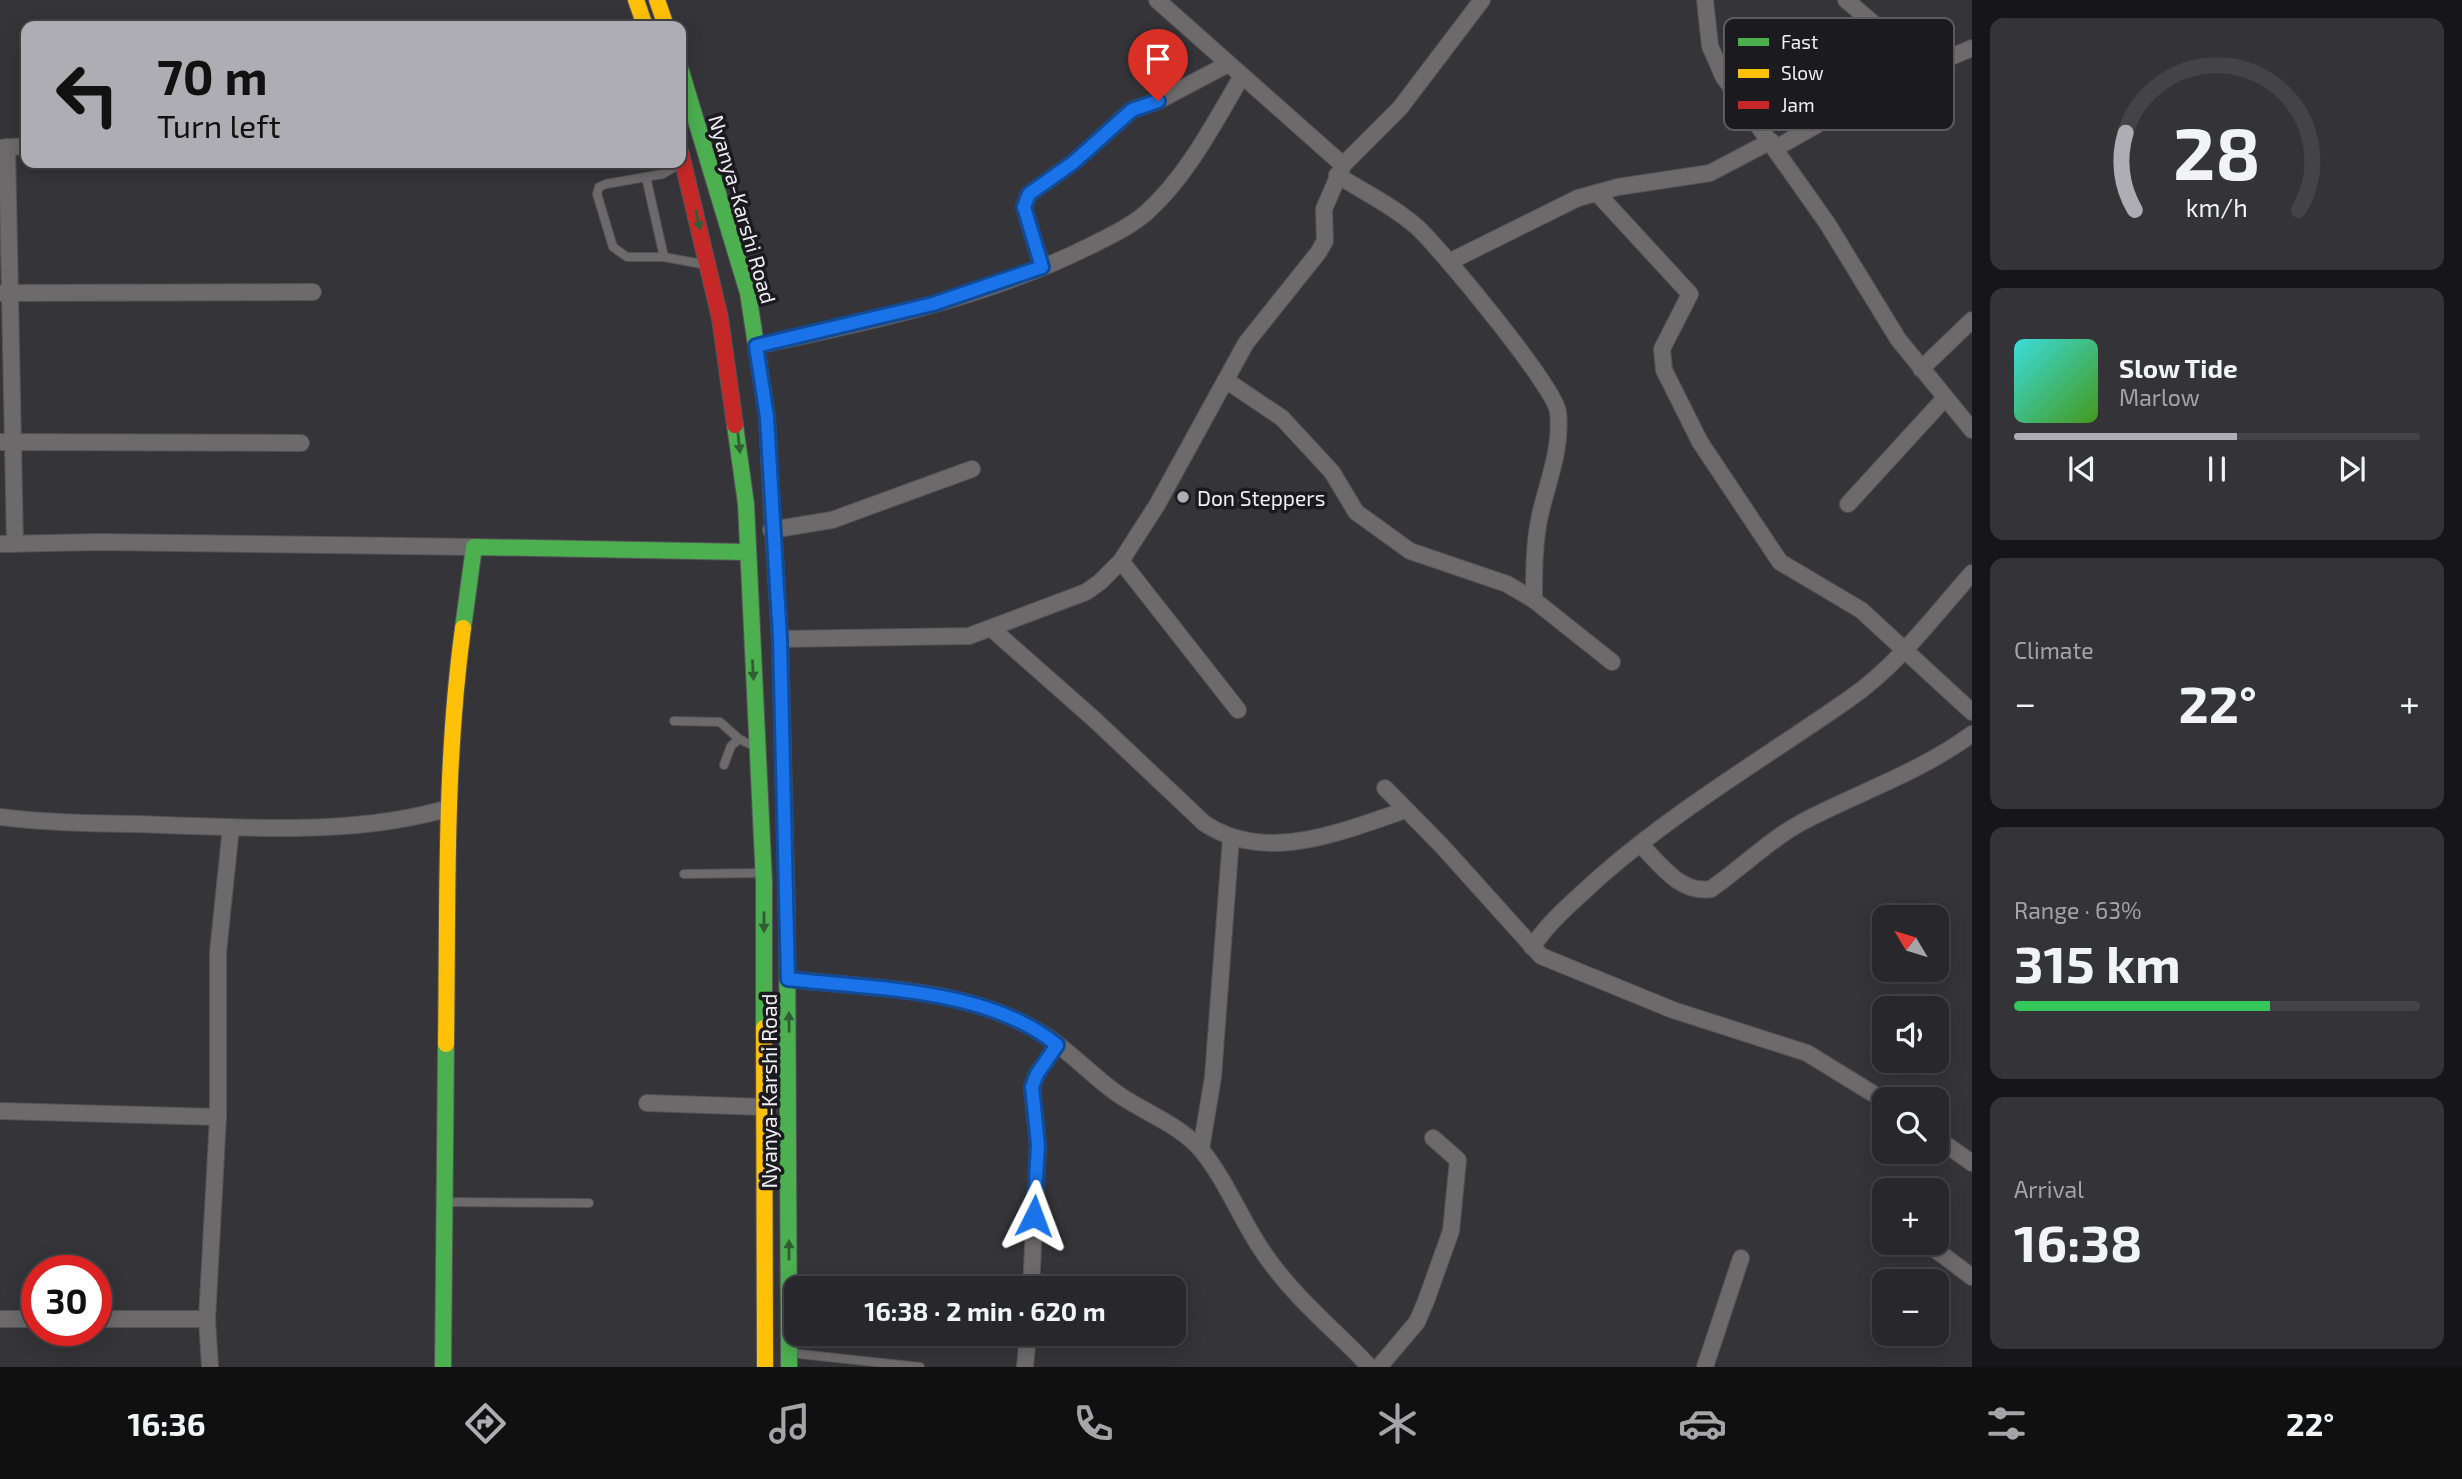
<!DOCTYPE html>
<meta charset="utf-8">
<style>
:root{--surface:#28272b;--page:#343337;--text:#f1f3f6;--muted:#a5a5a9;--line:#444447;--accent:#aeadb3}
body{margin:0;font-family:"Exo 2",sans-serif;background:var(--page);color:var(--text);height:100vh;display:flex;flex-direction:column;font-size:26px;white-space:nowrap}
*{box-sizing:border-box;margin:0}
p{font-size:23px;color:var(--muted)}
.icon{flex:none;width:38px;height:38px;fill:none;stroke:currentColor;stroke-width:2;stroke-linecap:round;stroke-linejoin:round}
.map{position:relative;flex:1;overflow:hidden}
.panel{display:flex;flex-direction:column;gap:18px;padding:18px;background:#161518;width:490px}
.panel>*{flex:none}
.hud{position:absolute;left:21px;top:21px;width:665px;height:147px;border-radius:14px;box-shadow:0 4px 18px #0003,0 0 0 2px var(--line);background:#aeadb3;color:#111;overflow:hidden}
.needle{width:46px;rotate:308deg}
.controls{position:absolute;left:1872px;top:905px;display:grid;gap:14px}
.controls a{display:grid;place-items:center;width:77px;height:77px;border-radius:14px;background:var(--surface);box-shadow:0 4px 18px #0003,0 0 0 2px var(--line);font-size:35px}
.speed{position:absolute;left:21px;top:1255px;display:flex;gap:14px;font-size:35px;font-weight:700;text-align:center}
.speed>*{display:grid;place-content:center;width:91px;height:91px;border-radius:50%;background:var(--surface);box-shadow:0 4px 18px #0003,0 0 0 2px var(--line);line-height:1}
.speed .limit{border:10px solid #d22;background:#fff;color:#111}
.pin{position:absolute;display:grid;place-items:center;width:60px;height:60px;color:#fff;margin:-72px -30px;border-radius:50% 50% 50% 0;rotate:-45deg;box-shadow:0 0 7px #0007}
.pin .icon{rotate:45deg}
.me{position:absolute;width:77px;margin:-38px;rotate:3deg;stroke-linejoin:round;filter:drop-shadow(0 0 5px #0008)}
.turn{display:flex;align-items:center;gap:24px;height:147px;padding:0 21px;font-size:32px}
.turn .icon{width:91px;height:91px;stroke-width:2.5}
.turn b{display:block;font-size:49px;line-height:60px}
.big{font-size:52px;font-weight:700;line-height:1.1}
.panel .widget{flex:1;display:flex;flex-direction:column;justify-content:center;gap:10px;min-width:0;padding:0 24px;border-radius:14px;background:var(--page)}
.panel .dial{align-items:center;gap:0}
.dial svg{height:182px;overflow:visible;fill:none;stroke:var(--line);stroke-width:7;stroke-linecap:round;text-anchor:middle}
.dial text{fill:var(--text);stroke:none}
.song{display:flex;align-items:center;gap:21px}
.cover{width:84px;height:84px;border-radius:10px;background:linear-gradient(135deg,hsl(180 70% 55%),hsl(100 70% 35%))}
.played{height:7px;border-radius:4px;background:linear-gradient(90deg,var(--accent) 55%,var(--line) 55%)}
.keys{display:flex;justify-content:space-around;direction:ltr}
.heat{display:flex;justify-content:space-between;align-items:center;font-size:38px;direction:ltr}
.charge{height:10px;border-radius:5px;background:linear-gradient(90deg,#34c759 63%,var(--line) 0)}
.trip{position:absolute;left:784px;top:1276px;width:402px;height:70px;border-radius:14px;background:var(--surface);box-shadow:0 4px 18px #0003,0 0 0 2px var(--line);font-weight:700;line-height:70px;text-align:center}
.tab-bar{display:flex;height:112px;justify-content:space-around;align-items:center;background:#101011;color:var(--muted)}
.tab-bar .icon{width:49px;height:49px}
.tab-bar .current{color:var(--accent)}
.tab-bar b{font-size:32px;color:var(--text)}
main{display:flex;flex:1;min-height:0}
.map>svg:first-child{display:block}
.lines{fill:none;stroke-linecap:round;stroke-linejoin:round}
.lane-casing{stroke:#545356;stroke-width:10}
.street-casing{stroke:#545356;stroke-width:18}
.fast-casing{stroke:#545356;stroke-width:18}
.slow-casing{stroke:#545356;stroke-width:18}
.jam-casing{stroke:#545356;stroke-width:18}
.lane{stroke:#6c6a6b;stroke-width:8}
.street{stroke:#6c6a6b;stroke-width:16}
.fast{stroke:#4caf50;stroke-width:16}
.slow{stroke:#ffc107;stroke-width:16}
.jam{stroke:#c62828;stroke-width:16}
.oneway{fill:#315d35}
.route-casing{stroke:#114b97;stroke-width:18}
.route{stroke:#1a73e8;stroke-width:12}
.poi-dot{fill:#aeadb3;stroke:#1b1a1f;stroke-width:2.5}
.labels{text-anchor:middle;dominant-baseline:central;stroke-width:7;stroke-linejoin:round;paint-order:stroke}
.street-label{font-size:21px;fill:#efeef4;stroke:#1b1a1f}
.poi-label{font-size:21px;fill:#efeef4;stroke:#1b1a1f;text-anchor:start}
.key{fill:#1b1a1f;stroke:#5b5a5f;stroke-width:2}
.key-label{font-size:19px;fill:#efeef4}
</style>
<main>
<div class="map">
<svg width="1972" height="1367" viewBox="0 0 1972 1367">
<rect width="100%" height="100%" fill="#353439"/>
<g class="lines">
<g class="lane-casing">
<g id="lane">
<polyline points="678,165 663,174 606,184 599,187 597,194 613,247 627,257 664,257 702,264"/>
<polyline points="646,177 664,257"/>
<polyline points="674,721 720,722 739,739 754,746"/>
<polyline points="724,765 731,746 739,739"/>
<polyline points="684,874 761,873"/>
<polyline points="446,1202 589,1203"/>
<polyline points="790,1353 920,1367"/>
</g>
</g>
<g class="street-casing">
<g id="street">
<polyline points="1157,0 1343,165"/>
<polyline points="1705,0 1710,46 1723,76 1827,223 1898,339 1972,430"/>
<polyline points="1846,0 1873,23"/>
<polyline points="7,147 15,544"/>
<polyline points="0,148 26,146"/>
<polyline points="1776,148 1896,80 1972,48"/>
<path d="M 1337,175 C 1364,192 1393,206 1417,227 C 1440,248 1556,388 1558,412 C 1562,448 1548,481 1540,515 C 1534,543 1534,571 1534,600"/>
<polyline points="1597,193 1690,294 1662,349 1664,370 1700,442 1780,562 1861,610 1972,712"/>
<polyline points="1449,262 1578,198 1618,187 1710,173 1771,141"/>
<polyline points="1042,267 1024,207 1029,194 1074,162 1132,110 1158,101 1228,64"/>
<polyline points="2,293 313,292"/>
<path d="M 756,346 C 868,322 985,298 1088,247 C 1108,237 1130,227 1147,212 C 1188,175 1214,123 1242,76"/>
<polyline points="1921,369 1972,320"/>
<polyline points="1227,381 1282,418 1332,472 1356,512 1410,551 1507,584 1534,600 1612,662"/>
<polyline points="0,442 301,443"/>
<polyline points="1848,504 1945,398"/>
<polyline points="771,530 832,520 972,469"/>
<polyline points="0,544 99,542 474,547"/>
<polyline points="1121,561 1238,710"/>
<path d="M 992,629 L 1095,720 L 1204,823 C 1266,865 1342,831 1406,810"/>
<polyline points="780,639 969,636 1086,592 1100,582 1121,561 1157,505 1246,343 1318,253 1325,241 1324,209 1343,165 1400,108 1482,0"/>
<polyline points="1385,788 1442,846 1541,956 1673,1010 1807,1053 1885,1101"/>
<path d="M 0,817 C 55,824 109,823 164,825 C 258,828 358,835 449,808"/>
<path d="M 1640,844 C 1660,864 1680,894 1711,889 C 1743,867 1771,838 1806,820 C 1862,791 1920,772 1972,734"/>
<path d="M 1532,947 C 1551,919 1577,898 1602,875 C 1679,808 1766,757 1849,699 C 1897,666 1934,616 1972,573"/>
<path d="M 788,979 C 874,989 974,987 1049,1038 C 1072,1054 1092,1075 1115,1092 C 1142,1112 1180,1124 1202,1151 C 1229,1184 1243,1226 1268,1259 C 1297,1300 1336,1331 1370,1367"/>
<polyline points="647,1103 765,1107"/>
<polyline points="0,1111 218,1117"/>
<polyline points="1937,1138 1972,1163"/>
<polyline points="1201,1149 1213,1077 1231,838"/>
<polyline points="1928,1244 1972,1277"/>
<polyline points="1031,1288 1038,1145 1032,1087 1037,1074 1057,1045"/>
<polyline points="0,1319 37,1319"/>
<polyline points="96,1319 207,1319"/>
<polyline points="210,1367 207,1319 218,1117 218,952 231,827"/>
<polyline points="1025,1367 1028,1334"/>
<polyline points="1379,1367 1417,1322 1426,1301 1451,1231 1458,1160 1433,1138"/>
<polyline points="1705,1367 1741,1258"/>
</g>
</g>
<g class="fast-casing">
<g id="fast">
<polyline points="681,71 748,293 767,417 772,511"/>
<polyline points="735,425 746,504 764,882 764,1028"/>
<polyline points="463,628 474,547 747,552"/>
<polyline points="787,917 789,1367"/>
<polyline points="443,1367 446,1044"/>
</g>
</g>
<g class="slow-casing">
<g id="slow">
<polyline points="636,0 645,26"/>
<polyline points="657,0 666,26"/>
<polyline points="764,1028 765,1367"/>
<path d="M 446,1044 C 448,906 444,766 463,628"/>
</g>
</g>
<g class="jam-casing">
<g id="jam">
<polyline points="681,154 720,318 735,425"/>
<polyline points="772,511 780,639 787,917"/>
</g>
</g>
<use href="#lane" class="lane"/>
<use href="#street" class="street"/>
<use href="#fast" class="fast"/>
<use href="#slow" class="slow"/>
<use href="#jam" class="jam"/>
</g>
<defs><path id="oneway-solid" d="M-6-.8H1V-3.2L6.5 0L1 3.2V.8H-6Z" transform="scale(1.75)"/></defs>
<g class="oneway">
<use href="#oneway-solid" transform="translate(698 220) rotate(77)"/>
<use href="#oneway-solid" transform="translate(739 443) rotate(84)"/>
<use href="#oneway-solid" transform="translate(753 670) rotate(87)"/>
<use href="#oneway-solid" transform="translate(764 922) rotate(90)"/>
<use href="#oneway-solid" transform="translate(789 1022) rotate(-91)"/>
<use href="#oneway-solid" transform="translate(789 1250) rotate(-90)"/>
</g>
<g class="lines">
<g class="route-casing">
<path id="route" d="M 1034,1216 L 1038,1145 L 1032,1087 L 1037,1074 L 1057,1045 C 988,988 873,989 788,979 L 780,639 L 767,417 L 756,346 L 933,304 L 1042,267 L 1024,207 L 1029,194 L 1074,162 L 1132,110 L 1158,101"/>
</g>
<use href="#route" class="route"/>
</g>
<circle class="poi-dot" cx="1183" cy="497" r="7"/>
<g class="labels">
<g class="street-label">
<text transform="translate(743 209) rotate(74)">Nyanya-Karshi Road</text>
<text transform="translate(768 1091) rotate(-90)">Nyanya-Karshi Road</text>
</g>
<g class="poi-label">
<text x="1197" y="497">Don Steppers</text>
</g>
</g>
<rect x="1724" y="18" width="230" height="112" rx="10" class="key"/>
<rect x="1738" y="38" width="31" height="8" fill="#4caf50"/>
<rect x="1738" y="69" width="31" height="9" fill="#ffc107"/>
<rect x="1738" y="101" width="31" height="8" fill="#c62828"/>
<g class="key-label">
<text x="1781" y="49">Fast</text>
<text x="1781" y="80">Slow</text>
<text x="1781" y="112">Jam</text>
</g>
</svg>
<div class="controls">
<a><svg class="needle" viewBox="-14 -14 28 28"><path d="M0-13l5 13h-10z" fill="#e53935"/><path d="M0 13l5-13h-10z" fill="#a5a5a9"/></svg></a>
<a><svg class="icon" aria-label="sound" viewBox="0 0 24 24"><path d="M4 9h4l5-4v14l-5-4H4zM17 9q2 3 0 6"/></svg></a>
<a><svg class="icon" aria-label="search" viewBox="0 0 24 24"><circle cx="10" cy="10" r="6"/><path d="M15 15l6 6"/></svg></a>
<a>+</a>
<a>−</a>
</div>
<div class="speed"><div class="limit">30</div></div>
<div class="pin" style="left:1158px;top:101px;background:#d93025"><svg class="icon" aria-label="arrive" viewBox="0 0 24 24"><path d="M6 21V4h12l-3 4 3 4H6"/></svg></div>
<svg class="me" style="left:1034px;top:1216px" viewBox="-20 -20 40 40"><path d="M0-17L14 15 0 8-14 15z" fill="#1a73e8" stroke="#fff" stroke-width="4"/></svg>
<div class="trip">16:38 · 2 min · 620 m</div>
<div class="hud">
<div class="turn"><svg class="icon" aria-label="left" viewBox="0 0 24 24"><path d="M17 20v-9H6M10 6l-5 5 5 5"/></svg><div><b>70 m</b>Turn left</div></div>
</div>
</div>
<section class="panel">
<div class="widget dial"><svg viewBox="0 0 100 80">
<path d="M14 69A42 42 0 1 1 86 69"/>
<path d="M14 69A42 42 0 0 1 10 35" stroke="#aeadb3"/>
<text x="50" y="56" font-size="32" font-weight="700">28</text>
<text x="50" y="72" font-size="11">km/h</text>
</svg></div>
<div class="widget">
<div class="song"><i class="cover"></i><div><b>Slow Tide</b><p>Marlow</p></div></div>
<div class="played"></div>
<div class="keys"><svg class="icon" aria-label="previous" viewBox="0 0 24 24"><path d="M18 5L8 12l10 7zM5 5v14"/></svg><svg class="icon" aria-label="pause" viewBox="0 0 24 24"><path d="M8 5v14M16 5v14"/></svg><svg class="icon" aria-label="next" viewBox="0 0 24 24"><path d="M6 5l10 7-10 7zM19 5v14"/></svg></div>
</div>
<div class="widget"><p>Climate</p>
<div class="heat"><a>−</a><b class="big">22°</b><a>+</a></div>
</div>
<div class="widget"><p>Range · 63%</p><b class="big">315 km</b><div class="charge"></div></div>
<div class="widget"><p>Arrival</p><b class="big">16:38</b></div>
</section>
</main>
<nav class="tab-bar">
<b>16:36</b>
<svg class="icon current" aria-label="directions" viewBox="0 0 24 24"><path d="M12 3l9 9-9 9-9-9zM9 14v-3h6M13 9l2 2-2 2"/></svg>
<svg class="icon" aria-label="music" viewBox="0 0 24 24"><path d="M9 18V5l10-2v13"/><circle cx="6" cy="18" r="3"/><circle cx="16" cy="16" r="3"/></svg>
<svg class="icon" aria-label="phone" viewBox="0 0 24 24"><path d="M5 4h4l2 5-3 2q2 4 5 5l2-3 5 2v4C11 20 4 13 5 4z"/></svg>
<svg class="icon" aria-label="climate" viewBox="0 0 24 24"><path d="M12 3v18M4 7l16 10M4 17L20 7"/></svg>
<svg class="icon" aria-label="car" viewBox="0 0 24 24"><path d="M5 17H2v-5l4-1 3-4h7l3 4 3 1v5h-3M9 17h6M6 11h13"/><circle cx="7" cy="17" r="2"/><circle cx="17" cy="17" r="2"/></svg>
<svg class="icon" aria-label="filters" viewBox="0 0 24 24"><path d="M4 7h16M4 17h16"/><circle cx="9" cy="7" r="2"/><circle cx="15" cy="17" r="2"/></svg>
<b>22°</b>
</nav>
